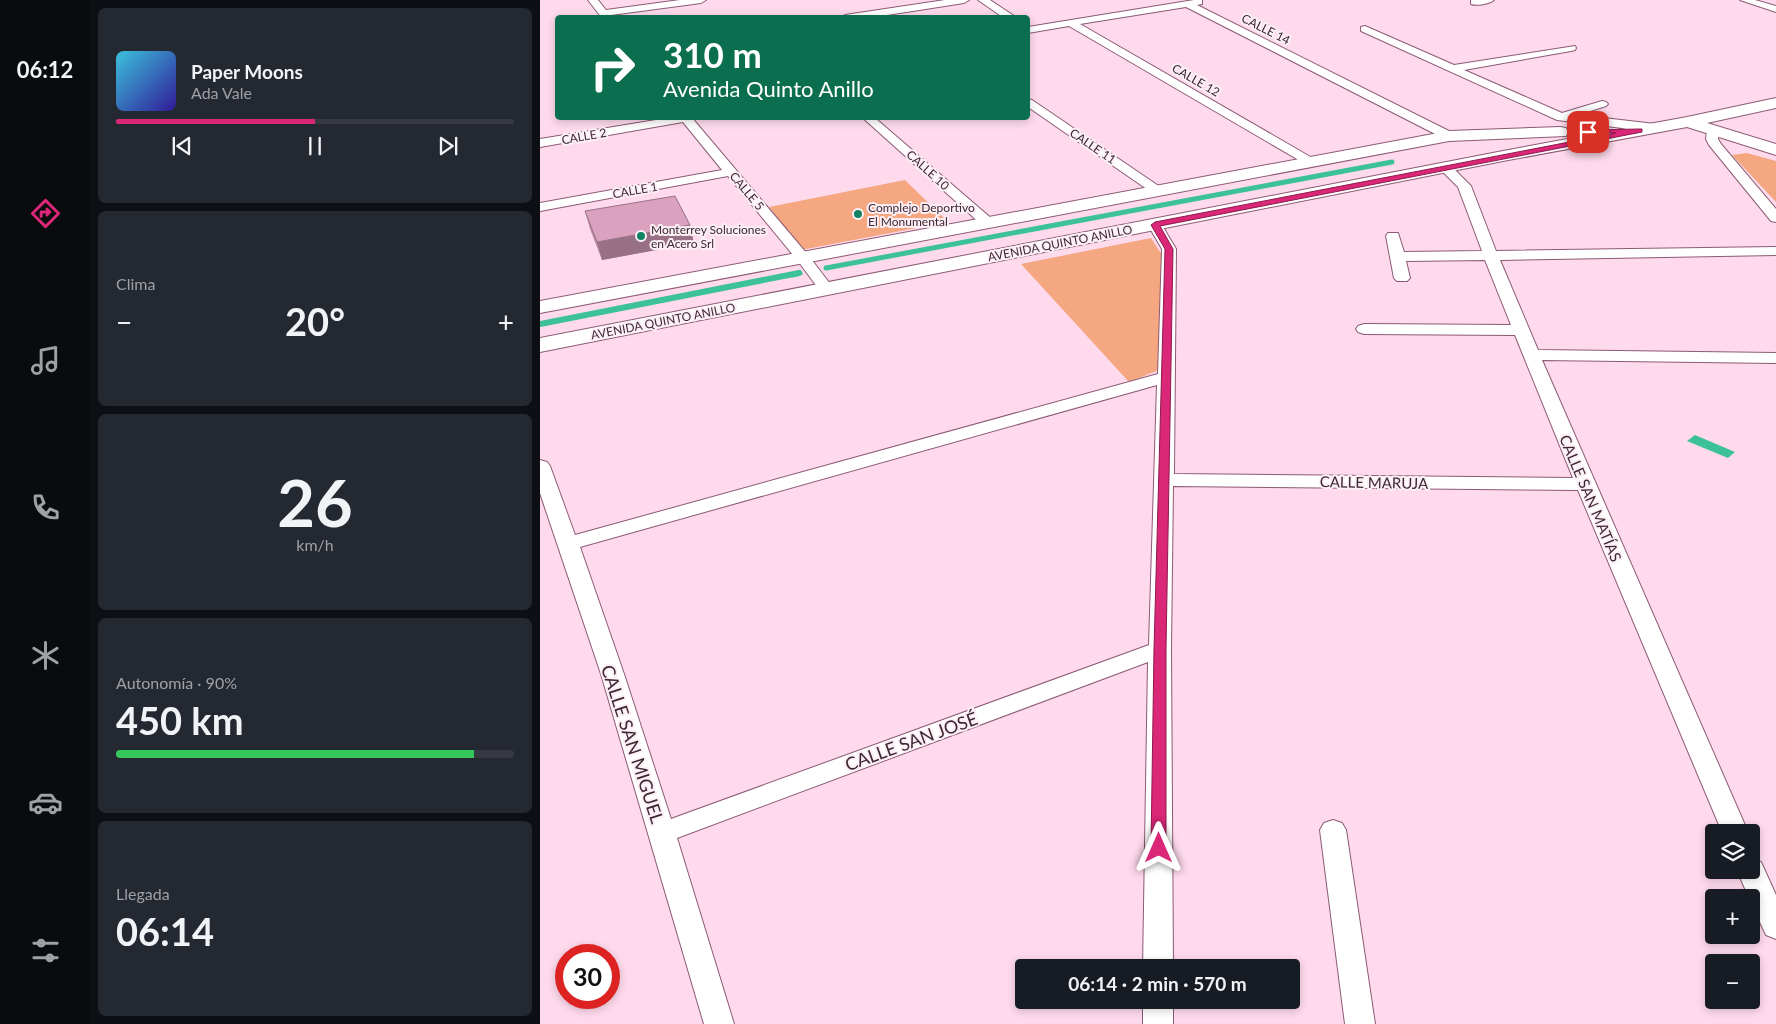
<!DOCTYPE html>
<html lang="es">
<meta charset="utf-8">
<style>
:root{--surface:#171b24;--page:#242831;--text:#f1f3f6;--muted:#9ea1a6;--line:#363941;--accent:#db2777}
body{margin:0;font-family:Lato,sans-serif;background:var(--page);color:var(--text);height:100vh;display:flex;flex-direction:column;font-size:19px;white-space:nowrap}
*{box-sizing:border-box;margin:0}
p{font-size:16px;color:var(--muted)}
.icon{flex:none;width:28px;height:28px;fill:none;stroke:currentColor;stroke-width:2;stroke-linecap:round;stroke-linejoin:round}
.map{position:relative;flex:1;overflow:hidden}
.drawer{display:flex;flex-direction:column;gap:8px;padding:8px;background:#0d0f14;width:450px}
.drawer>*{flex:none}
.guide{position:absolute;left:15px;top:15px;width:475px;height:105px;border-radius:5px;box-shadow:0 2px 8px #0003;background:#0b6e4f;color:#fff;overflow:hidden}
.fabs{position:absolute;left:1165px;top:824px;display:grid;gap:10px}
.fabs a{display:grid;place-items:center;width:55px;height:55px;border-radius:5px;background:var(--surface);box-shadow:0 2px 8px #0003;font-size:25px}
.speed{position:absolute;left:15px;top:944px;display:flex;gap:10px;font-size:25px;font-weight:700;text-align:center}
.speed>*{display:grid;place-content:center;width:65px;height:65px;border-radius:50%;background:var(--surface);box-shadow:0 2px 8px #0003;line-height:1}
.speed .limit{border:8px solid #d22;background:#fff;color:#111}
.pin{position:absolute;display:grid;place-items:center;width:42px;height:42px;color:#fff;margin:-21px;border-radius:10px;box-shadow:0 2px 8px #0006}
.me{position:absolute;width:55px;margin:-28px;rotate:0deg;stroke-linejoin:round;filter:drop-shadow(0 0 4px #0008)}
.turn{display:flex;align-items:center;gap:18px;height:105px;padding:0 25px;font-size:22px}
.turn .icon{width:65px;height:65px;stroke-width:2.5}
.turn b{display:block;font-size:35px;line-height:42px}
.big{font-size:38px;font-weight:700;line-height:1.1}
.drawer .widget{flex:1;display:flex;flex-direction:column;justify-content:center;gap:8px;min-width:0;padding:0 18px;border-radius:8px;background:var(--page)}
.drawer .dial{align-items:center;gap:0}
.dial b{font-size:65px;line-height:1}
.song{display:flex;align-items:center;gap:15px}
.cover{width:60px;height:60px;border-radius:8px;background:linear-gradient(135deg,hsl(190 70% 55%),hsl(250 70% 35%))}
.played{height:5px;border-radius:2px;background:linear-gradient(90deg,var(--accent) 50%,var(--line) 50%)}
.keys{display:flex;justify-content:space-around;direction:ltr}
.heat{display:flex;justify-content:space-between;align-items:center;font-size:28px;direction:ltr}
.charge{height:8px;border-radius:4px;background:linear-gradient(90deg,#34c759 90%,var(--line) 0)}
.trip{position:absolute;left:475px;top:959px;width:285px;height:50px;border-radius:5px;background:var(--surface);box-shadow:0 2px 8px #0003;font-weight:700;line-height:50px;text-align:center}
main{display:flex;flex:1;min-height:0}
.menu{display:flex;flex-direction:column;width:90px;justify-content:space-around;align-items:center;background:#090b0e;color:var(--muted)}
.menu .icon{width:35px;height:35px}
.menu .selected{color:var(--accent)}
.menu b{font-size:22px;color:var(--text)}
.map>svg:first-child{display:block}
.green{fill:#f5a781}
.water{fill:#3cc296}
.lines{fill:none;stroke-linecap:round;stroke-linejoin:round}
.stream-far1{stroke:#3cc296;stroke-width:5}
.stream{stroke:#3cc296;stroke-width:6}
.street-casing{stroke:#8c5a75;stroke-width:2}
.secondary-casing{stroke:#8c5a75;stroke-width:2}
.street{fill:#fff;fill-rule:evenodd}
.secondary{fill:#fff;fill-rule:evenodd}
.wall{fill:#bb8ba4}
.shaded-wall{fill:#997186}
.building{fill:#daa2bf;stroke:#997186}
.route{fill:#db2777;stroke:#8e194d}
.poi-dot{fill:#108362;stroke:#fceff5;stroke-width:2}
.labels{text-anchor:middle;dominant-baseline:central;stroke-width:4;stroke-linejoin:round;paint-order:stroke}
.far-street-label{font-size:12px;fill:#3d2733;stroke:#fceff5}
.far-poi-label{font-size:12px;fill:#3d2733;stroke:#fceff5;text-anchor:start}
.street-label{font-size:15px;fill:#3d2733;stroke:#fceff5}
.near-street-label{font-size:18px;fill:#3d2733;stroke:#fceff5}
</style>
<main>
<nav class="menu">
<b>06:12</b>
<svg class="icon selected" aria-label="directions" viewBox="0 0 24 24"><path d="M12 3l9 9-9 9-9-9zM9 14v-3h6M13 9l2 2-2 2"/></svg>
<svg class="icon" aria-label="music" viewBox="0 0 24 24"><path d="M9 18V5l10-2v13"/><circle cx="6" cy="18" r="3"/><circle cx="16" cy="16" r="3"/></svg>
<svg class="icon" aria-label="phone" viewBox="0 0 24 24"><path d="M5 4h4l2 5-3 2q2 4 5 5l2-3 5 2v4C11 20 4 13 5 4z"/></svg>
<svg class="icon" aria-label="climate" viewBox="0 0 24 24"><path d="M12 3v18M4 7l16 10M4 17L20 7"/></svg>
<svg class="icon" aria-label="car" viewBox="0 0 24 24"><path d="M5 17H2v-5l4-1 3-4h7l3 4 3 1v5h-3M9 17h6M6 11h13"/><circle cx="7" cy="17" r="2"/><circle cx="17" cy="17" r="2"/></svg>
<svg class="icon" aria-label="filters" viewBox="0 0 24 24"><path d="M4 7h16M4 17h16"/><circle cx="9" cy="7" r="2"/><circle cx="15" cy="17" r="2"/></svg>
</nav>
<section class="drawer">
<div class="widget">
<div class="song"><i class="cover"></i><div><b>Paper Moons</b><p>Ada Vale</p></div></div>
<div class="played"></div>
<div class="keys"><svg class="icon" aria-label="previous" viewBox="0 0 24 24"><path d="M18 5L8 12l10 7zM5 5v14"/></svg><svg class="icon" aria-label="pause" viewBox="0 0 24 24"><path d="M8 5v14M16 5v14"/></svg><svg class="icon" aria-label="next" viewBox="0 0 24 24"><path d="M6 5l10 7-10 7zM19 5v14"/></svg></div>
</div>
<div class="widget"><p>Clima</p>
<div class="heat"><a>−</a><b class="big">20°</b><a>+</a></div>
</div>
<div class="widget dial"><b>26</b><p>km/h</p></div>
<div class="widget"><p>Autonomía · 90%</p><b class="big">450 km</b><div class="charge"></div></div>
<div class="widget"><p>Llegada</p><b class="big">06:14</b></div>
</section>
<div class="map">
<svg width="1236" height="1024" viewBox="0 0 1236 1024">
<rect width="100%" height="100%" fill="#fedaec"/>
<g class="green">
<polygon points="1207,153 1236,161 1236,202 1192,155"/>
<polygon points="365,180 408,222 261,250 229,207"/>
<polygon points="611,238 624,258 619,370 589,382 481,264"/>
</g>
<polygon class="water" points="1155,435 1195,452 1188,458 1147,441"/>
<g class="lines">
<g class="stream-far1">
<polyline points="286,268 852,162"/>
<polyline points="252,275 260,273"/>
</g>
<polyline class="stream" points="0,324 259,273"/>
<g class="street-casing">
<g id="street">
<polygon points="48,0 58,0 66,10 140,0 166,0 161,3 71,15 73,18 62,18"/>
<polygon points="405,0 429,0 424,3 328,18 300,18 305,15"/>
<polygon points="438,0 450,0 477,18 464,18"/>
<polygon points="654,0 662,0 662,4 657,5 913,133 915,136 913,139 905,139 646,7 540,24 774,159 775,162 769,166 529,26 488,33 488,27"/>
<path d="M 931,0 L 954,0 C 949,4 937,6 931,4 Z"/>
<polygon points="1200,0 1215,0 1236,6 1236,12"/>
<polygon points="825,26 914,65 1035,46 1036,48 1035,50 1031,51 924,70 1022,113 1062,101 1066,102 1068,104 1066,106 1038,115 1115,124 1121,128 1115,132 1017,120 821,31 821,27"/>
<polygon points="488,99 492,100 626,191 619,195 614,194 488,107"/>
<polygon points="128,118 152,118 268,255 294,289 291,292 281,292 258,261 188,176 0,211 0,203 182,170 143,122 0,147 0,139"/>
<polygon points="323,118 335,118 452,219 454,222 452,225 442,225"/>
<polygon points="1173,127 1179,131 1178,139 1181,144 1236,209 1236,222 1231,221 1169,145 1166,139 1167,131"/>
<path d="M 905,164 L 910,165 L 931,186 L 956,251 L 1236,247 L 1236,255 L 960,260 L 998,350 L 1236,353 L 1236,363 L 1002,360 L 1208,832 L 1182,832 L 1038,490 L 633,486 L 631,649 L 633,968 L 603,968 L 608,662 L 137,838 L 194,1024 L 164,1024 L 61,674 L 0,493 L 0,460 L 7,462 L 10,466 L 35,535 L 618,374 L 622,249 L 608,225 L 615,221 L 620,222 L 636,249 L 634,474 L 1033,478 L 975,335 L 824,334 L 818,332 L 816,329 L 818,326 L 824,324 L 971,325 L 945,260 L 866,261 L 870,278 L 867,281 L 857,281 L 854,278 L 846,236 L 848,233 L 858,233 L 864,252 L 942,251 L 918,187 L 899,168 ZM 617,385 L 609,645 L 131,819 L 84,674 L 40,547 Z"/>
<polygon points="793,820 802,823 806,830 835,1024 805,1024 780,830 784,823"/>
<polygon points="1211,859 1221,862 1236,895 1236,939 1226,935 1211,903 1211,898 1209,898 1197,870 1211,870"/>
<rect x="603" y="1000" width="30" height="24"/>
</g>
</g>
<g class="secondary-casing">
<g id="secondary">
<polygon points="1236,98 1236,108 1167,123 1236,144 1236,155 1147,127 963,161 0,352 0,338 963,151 1147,117"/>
<polygon points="1020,127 1026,128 1028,132 1026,136 909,141 0,313 0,301 909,131"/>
</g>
</g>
<use href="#street" class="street"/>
<use href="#secondary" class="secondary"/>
</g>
<polygon class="wall" points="45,211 154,243 62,260 50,229"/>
<polygon class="shaded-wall" points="150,225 154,243 62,260 57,242"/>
<polygon class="building" points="135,196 150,225 57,242 45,211"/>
<polygon class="route" points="1100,129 1102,129 1102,132 620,226 633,249 626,649 626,848 624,852 619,854 613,852 611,848 614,649 625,249 611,225 615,222 1076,133 1045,133 1044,132 1048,130"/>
<g class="poi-dot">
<circle cx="318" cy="214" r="5"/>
<circle cx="101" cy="236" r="5"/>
</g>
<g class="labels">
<g class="far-street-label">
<text transform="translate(726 29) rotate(27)">CALLE 14</text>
<text transform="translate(656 80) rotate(30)">CALLE 12</text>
<text transform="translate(44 136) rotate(-10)">CALLE 2</text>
<text transform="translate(553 146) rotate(34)">CALLE 11</text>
<text transform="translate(388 170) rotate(42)">CALLE 10</text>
<text transform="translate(95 190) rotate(-10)">CALLE 1</text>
<text transform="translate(207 191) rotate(50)">CALLE 5</text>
<text transform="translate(520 243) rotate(-11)">AVENIDA QUINTO ANILLO</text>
<text transform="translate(123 321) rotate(-11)">AVENIDA QUINTO ANILLO</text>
</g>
<g class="far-poi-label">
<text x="328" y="207">Complejo Deportivo<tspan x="328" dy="14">El Monumental</tspan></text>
<text x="111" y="229">Monterrey Soluciones<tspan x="111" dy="14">en Acero Srl</tspan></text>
</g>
<g class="street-label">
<text transform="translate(834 482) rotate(1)">CALLE MARUJA</text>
<text transform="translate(1051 498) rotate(67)">CALLE SAN MATÍAS</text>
</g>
<g class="near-street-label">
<text transform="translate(371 741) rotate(-20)">CALLE SAN JOSÉ</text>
<text transform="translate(93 744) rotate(72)">CALLE SAN MIGUEL</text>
</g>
</g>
</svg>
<div class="fabs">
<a><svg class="icon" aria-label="layers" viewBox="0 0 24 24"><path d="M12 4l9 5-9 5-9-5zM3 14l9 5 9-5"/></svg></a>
<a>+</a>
<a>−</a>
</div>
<div class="speed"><div class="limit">30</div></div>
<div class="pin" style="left:1048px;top:132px;background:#d93025"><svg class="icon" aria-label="arrive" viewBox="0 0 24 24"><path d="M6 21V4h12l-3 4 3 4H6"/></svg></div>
<svg class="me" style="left:619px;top:848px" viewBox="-20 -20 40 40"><path d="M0-17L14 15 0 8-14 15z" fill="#db2777" stroke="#fff" stroke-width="4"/></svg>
<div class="trip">06:14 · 2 min · 570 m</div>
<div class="guide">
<div class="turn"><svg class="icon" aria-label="right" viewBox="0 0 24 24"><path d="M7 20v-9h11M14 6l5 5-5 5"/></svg><div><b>310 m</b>Avenida Quinto Anillo</div></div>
</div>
</div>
</main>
